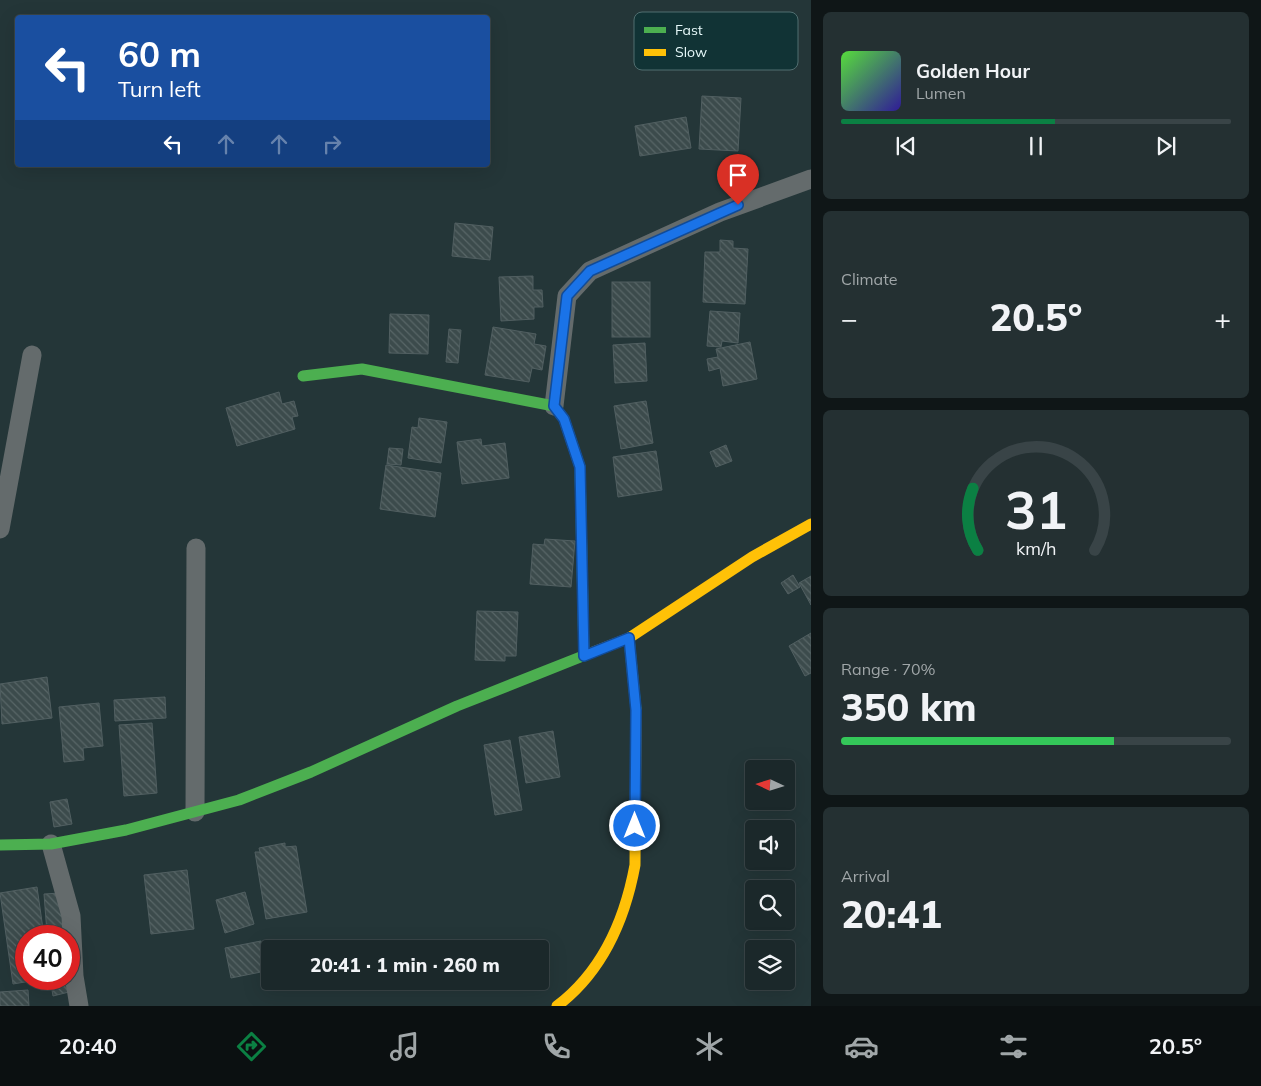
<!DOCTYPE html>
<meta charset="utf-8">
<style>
:root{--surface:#1b282a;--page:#243032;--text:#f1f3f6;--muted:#a0a6a8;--line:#394447;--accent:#0b8043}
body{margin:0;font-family:Mulish,sans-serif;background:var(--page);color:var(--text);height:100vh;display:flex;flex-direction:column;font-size:19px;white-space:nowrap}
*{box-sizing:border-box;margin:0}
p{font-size:16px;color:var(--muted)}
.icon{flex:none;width:28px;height:28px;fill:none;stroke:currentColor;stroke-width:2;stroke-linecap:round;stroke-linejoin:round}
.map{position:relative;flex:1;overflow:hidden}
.side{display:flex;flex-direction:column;gap:12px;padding:12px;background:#0f1617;width:450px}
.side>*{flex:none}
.hud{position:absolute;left:15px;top:15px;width:475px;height:152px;border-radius:5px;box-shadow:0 5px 20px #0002,0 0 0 1px var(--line);background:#1a4fa0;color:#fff;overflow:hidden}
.needle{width:32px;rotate:274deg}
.buttons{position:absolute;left:745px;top:760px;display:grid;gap:10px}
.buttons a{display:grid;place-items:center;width:50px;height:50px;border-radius:5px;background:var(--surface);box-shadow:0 5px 20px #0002,0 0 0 1px var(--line);font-size:25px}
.speed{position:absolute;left:15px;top:925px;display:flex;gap:10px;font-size:25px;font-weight:700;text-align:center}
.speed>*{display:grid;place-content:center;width:65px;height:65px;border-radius:50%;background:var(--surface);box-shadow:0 5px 20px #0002,0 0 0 1px var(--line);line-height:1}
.speed .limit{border:8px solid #d22;background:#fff;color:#111}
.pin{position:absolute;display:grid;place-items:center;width:42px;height:42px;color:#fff;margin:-51px -21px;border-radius:50% 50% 50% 0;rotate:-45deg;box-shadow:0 0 5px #0007}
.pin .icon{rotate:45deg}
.me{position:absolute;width:55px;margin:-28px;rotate:0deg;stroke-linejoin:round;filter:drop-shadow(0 0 4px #0008)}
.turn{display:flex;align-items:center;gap:18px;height:105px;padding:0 20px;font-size:22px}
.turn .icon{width:65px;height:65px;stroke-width:2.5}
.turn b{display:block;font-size:35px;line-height:42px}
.lanes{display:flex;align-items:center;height:48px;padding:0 20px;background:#0003;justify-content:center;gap:25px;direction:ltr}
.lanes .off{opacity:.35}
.big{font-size:38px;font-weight:800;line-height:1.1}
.side .widget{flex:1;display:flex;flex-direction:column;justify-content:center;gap:8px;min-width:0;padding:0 18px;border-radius:8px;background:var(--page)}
.side .dial{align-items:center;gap:0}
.dial svg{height:130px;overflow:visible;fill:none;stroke:var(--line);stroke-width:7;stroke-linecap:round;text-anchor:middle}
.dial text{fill:var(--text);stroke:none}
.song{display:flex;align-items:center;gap:15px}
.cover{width:60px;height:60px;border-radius:8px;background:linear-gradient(135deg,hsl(110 70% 55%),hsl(250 70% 35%))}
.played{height:5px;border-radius:2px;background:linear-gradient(90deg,var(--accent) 55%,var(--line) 55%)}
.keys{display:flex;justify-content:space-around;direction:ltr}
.heat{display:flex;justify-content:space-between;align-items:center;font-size:28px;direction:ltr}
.charge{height:8px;border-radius:4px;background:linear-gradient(90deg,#34c759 70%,var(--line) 0)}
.trip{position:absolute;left:261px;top:940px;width:288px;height:50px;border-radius:5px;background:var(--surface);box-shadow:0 5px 20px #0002,0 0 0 1px var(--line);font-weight:800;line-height:50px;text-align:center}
.tab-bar{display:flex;height:80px;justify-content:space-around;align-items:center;background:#0b1011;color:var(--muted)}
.tab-bar .icon{width:35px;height:35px}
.tab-bar .on{color:var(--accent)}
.tab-bar b{font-size:22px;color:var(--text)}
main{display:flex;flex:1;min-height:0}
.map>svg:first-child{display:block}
.building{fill:url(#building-back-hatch);stroke:#515f61}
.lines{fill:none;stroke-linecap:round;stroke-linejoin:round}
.street{stroke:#646b6c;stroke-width:19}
.fast{stroke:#4caf50;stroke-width:11}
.slow{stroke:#ffc107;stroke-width:11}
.route-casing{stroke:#114b97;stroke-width:12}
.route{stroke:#1a73e8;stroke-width:9}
.key{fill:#113335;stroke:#516e70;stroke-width:1}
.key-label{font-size:14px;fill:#e7f9fa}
</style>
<main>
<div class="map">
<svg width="811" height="1006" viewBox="0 0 811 1006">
<defs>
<pattern id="building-back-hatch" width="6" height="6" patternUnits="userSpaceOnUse" patternTransform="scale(1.25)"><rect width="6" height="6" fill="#3c4b4c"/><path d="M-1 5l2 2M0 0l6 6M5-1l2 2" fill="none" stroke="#586667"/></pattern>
</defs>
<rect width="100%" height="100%" fill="#243638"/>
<g class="building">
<polygon points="702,96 741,98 738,151 699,149"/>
<polygon points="686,117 691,148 640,156 635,126"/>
<polygon points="455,223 493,227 490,260 452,256"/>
<polygon points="720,240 733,241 733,248 748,249 745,304 703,302 705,252 720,252"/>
<polygon points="533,276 533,290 542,290 543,307 534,307 534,319 501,321 499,277"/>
<rect x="612" y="282" width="38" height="55"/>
<polygon points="710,311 740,313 738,343 722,341 721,347 707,346"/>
<polygon points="390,314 429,315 428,354 389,353"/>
<polygon points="493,327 536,334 534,344 546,346 542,370 532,368 529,382 485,375"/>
<polygon points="449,329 461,330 458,363 446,362"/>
<polygon points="750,342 757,379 723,386 720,368 709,371 707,359 718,357 716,349"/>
<polygon points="645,343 647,381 615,383 613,345"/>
<polygon points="279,392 282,404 294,401 298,416 292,417 295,429 237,446 226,408"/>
<polygon points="646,401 653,443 621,449 614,406"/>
<polygon points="419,418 447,422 441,463 408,458 412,427 418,428"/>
<polygon points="481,439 482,446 505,443 509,478 462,484 457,442"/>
<polygon points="726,445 732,461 716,467 710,452"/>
<polygon points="389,448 403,449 401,465 387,464"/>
<polygon points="656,451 662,490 618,497 613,457"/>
<polygon points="386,465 441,473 435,517 380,509"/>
<polygon points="545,539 575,541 571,587 530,584 533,544 544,545"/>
<polygon points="793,575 800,587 788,594 781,583"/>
<polygon points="811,576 811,605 799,583"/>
<polygon points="477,611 518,612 516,656 505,656 505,661 475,660"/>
<polygon points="811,633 811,673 805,676 789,646"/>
<polygon points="47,677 52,718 2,724 0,684"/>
<polygon points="165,697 166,718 115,721 114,700"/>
<polygon points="99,703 103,746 83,748 84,760 64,762 59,707"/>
<polygon points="152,723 157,793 124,796 119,725"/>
<polygon points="553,731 560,777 526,783 519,737"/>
<polygon points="510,740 522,810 495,815 484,745"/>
<polygon points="67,799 72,824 54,827 50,802"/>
<polygon points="285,843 285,847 296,846 307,912 266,919 255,852 260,852 259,848"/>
<polygon points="187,870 194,929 151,934 144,875"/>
<polygon points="37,887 44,936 26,936 26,979 43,979 13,984 0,893"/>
<polygon points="245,892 254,924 225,933 216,900"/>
<polygon points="61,893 64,931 47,933 44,894"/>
<polygon points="261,941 266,971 231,978 225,948"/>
<polygon points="67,980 69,992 53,996 51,984"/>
<polygon points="28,990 29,1006 0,1006 0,992"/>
</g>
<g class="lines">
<g class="street">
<polyline points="554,406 567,296 590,271 720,212 811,179"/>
<polyline points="0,529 32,355"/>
<polyline points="195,812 196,548"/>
<polyline points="51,844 71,916 74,976 79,1006"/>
</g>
<g class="fast">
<polyline points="303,376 362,369 554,406 564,419 580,467 584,656"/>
<polyline points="629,638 636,709"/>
<polyline points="0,845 51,844 126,830 239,800 311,772 457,706 588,654"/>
</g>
<g class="slow">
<polyline points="588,654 629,638 752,557 811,524"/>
<path d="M 557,1006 C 602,972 625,919 635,865 L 636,709"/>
</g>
</g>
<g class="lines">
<g class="route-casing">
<polyline id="route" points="635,826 636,710 629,638 584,656 580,467 564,419 554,406 567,296 590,271 738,205"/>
</g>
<use href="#route" class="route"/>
</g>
<rect x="634" y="12" width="164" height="58" rx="8" class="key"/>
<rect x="644" y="27" width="22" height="6" fill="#4caf50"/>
<rect x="644" y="49" width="22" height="7" fill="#ffc107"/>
<g class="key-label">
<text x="675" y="35">Fast</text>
<text x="675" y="57">Slow</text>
</g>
</svg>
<div class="buttons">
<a><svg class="needle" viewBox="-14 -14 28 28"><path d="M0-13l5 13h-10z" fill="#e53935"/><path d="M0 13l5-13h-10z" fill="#a0a6a8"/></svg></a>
<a><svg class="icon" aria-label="sound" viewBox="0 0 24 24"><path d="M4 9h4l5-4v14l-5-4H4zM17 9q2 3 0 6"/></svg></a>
<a><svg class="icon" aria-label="search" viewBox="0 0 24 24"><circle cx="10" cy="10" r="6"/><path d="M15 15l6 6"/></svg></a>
<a><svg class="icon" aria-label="layers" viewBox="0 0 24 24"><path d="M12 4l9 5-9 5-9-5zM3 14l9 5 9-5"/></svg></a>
</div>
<div class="speed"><div class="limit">40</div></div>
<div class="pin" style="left:738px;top:205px;background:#d93025"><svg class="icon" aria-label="arrive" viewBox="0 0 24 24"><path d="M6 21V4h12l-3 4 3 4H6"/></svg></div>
<svg class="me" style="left:635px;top:826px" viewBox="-20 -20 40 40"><circle r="17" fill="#1a73e8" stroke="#fff" stroke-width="3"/><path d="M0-11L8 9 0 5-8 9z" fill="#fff"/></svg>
<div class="trip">20:41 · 1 min · 260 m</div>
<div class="hud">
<div class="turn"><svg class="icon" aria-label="left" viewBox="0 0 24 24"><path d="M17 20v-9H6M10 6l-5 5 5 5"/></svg><div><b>60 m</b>Turn left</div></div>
<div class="lanes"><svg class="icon" aria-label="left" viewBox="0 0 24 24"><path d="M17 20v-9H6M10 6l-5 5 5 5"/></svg><svg class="icon off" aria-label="ahead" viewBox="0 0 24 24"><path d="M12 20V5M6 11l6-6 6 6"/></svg><svg class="icon off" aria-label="ahead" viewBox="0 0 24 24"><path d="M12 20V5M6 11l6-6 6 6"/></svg><svg class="icon off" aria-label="right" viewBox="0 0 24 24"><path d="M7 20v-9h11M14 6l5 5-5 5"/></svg></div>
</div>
</div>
<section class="side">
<div class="widget">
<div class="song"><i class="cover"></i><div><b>Golden Hour</b><p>Lumen</p></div></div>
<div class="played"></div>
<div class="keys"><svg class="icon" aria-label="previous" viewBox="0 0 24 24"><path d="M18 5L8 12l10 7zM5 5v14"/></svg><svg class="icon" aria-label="pause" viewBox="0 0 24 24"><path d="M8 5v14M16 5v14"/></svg><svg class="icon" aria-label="next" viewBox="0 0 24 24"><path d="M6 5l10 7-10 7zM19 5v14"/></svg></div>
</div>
<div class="widget"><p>Climate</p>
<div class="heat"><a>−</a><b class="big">20.5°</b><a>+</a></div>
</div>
<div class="widget dial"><svg viewBox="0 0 100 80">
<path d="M14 69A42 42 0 1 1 86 69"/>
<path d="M14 69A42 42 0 0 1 11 31" stroke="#0b8043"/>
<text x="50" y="56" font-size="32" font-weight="700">31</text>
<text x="50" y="72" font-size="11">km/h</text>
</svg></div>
<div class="widget"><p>Range · 70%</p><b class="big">350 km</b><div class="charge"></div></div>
<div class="widget"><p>Arrival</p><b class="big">20:41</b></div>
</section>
</main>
<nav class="tab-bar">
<b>20:40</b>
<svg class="icon on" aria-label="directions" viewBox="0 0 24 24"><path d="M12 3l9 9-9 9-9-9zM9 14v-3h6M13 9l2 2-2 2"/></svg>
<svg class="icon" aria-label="music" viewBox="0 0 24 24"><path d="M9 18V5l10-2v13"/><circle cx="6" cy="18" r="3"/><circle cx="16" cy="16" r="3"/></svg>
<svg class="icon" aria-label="phone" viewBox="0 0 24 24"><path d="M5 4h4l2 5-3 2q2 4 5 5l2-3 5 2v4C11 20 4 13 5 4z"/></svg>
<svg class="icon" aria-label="climate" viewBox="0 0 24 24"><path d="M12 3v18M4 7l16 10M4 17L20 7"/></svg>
<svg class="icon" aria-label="car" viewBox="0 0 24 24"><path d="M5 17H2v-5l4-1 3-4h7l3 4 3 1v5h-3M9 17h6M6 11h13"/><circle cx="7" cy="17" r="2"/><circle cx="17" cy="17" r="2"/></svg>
<svg class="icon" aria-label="filters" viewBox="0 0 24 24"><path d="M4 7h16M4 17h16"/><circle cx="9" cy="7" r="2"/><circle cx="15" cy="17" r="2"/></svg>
<b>20.5°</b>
</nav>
